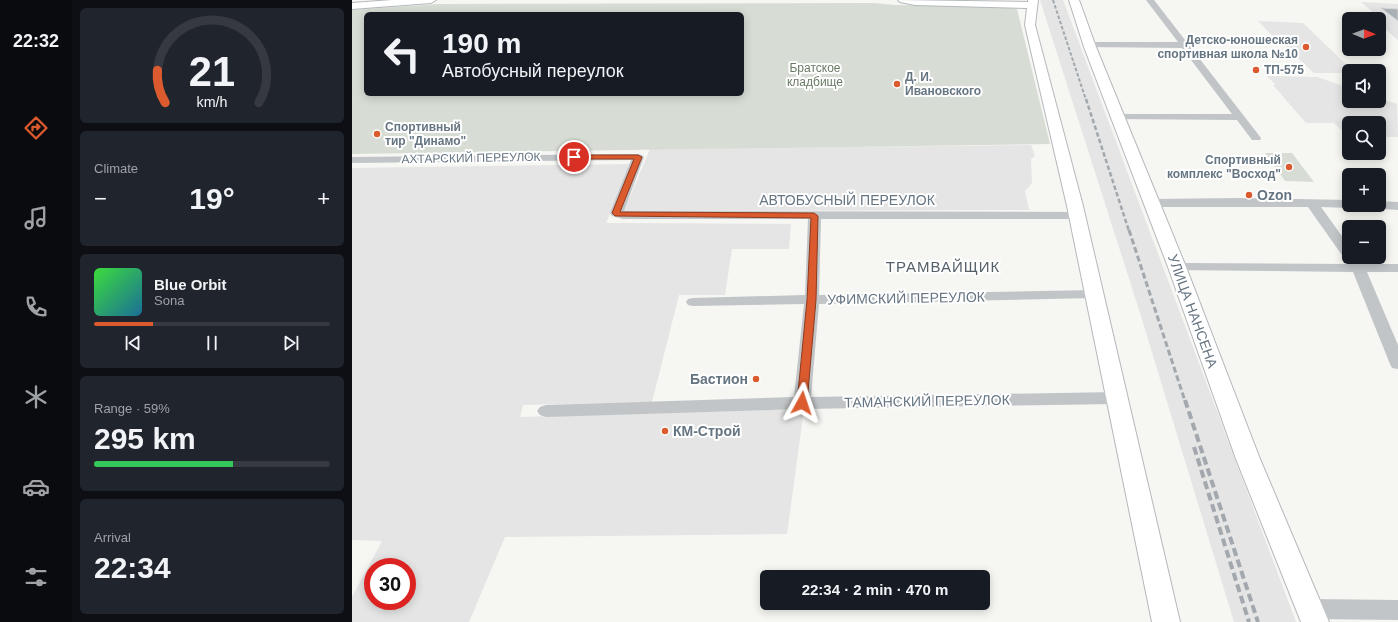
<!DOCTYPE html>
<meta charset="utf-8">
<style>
:root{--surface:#171b24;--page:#20242c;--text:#f1f3f6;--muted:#9ea1a6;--line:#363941;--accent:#db5a2e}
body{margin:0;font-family:Helvetica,sans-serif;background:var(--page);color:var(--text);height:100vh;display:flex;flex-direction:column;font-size:15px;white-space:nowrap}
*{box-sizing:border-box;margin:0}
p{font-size:13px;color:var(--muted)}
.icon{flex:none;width:22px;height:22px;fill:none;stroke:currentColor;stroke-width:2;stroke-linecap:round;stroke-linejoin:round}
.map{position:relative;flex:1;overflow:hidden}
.sheet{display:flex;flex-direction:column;gap:8px;padding:8px;background:#0d0f14;width:280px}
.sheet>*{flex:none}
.hud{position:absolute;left:12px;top:12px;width:380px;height:84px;border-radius:6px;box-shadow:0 2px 10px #0003;background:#171b24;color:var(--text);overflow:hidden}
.needle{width:26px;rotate:91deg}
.fabs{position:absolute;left:990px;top:12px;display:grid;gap:8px}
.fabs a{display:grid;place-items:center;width:44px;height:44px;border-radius:6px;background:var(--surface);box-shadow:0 2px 10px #0003;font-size:20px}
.speed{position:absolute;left:12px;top:558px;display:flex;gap:8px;font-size:20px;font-weight:700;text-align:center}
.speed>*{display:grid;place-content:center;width:52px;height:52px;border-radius:50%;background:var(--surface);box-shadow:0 2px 10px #0003;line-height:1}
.speed .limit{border:6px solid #d22;background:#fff;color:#111}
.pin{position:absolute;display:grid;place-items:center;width:34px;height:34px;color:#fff;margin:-17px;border:2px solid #fff;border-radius:50%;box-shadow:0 1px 4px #0007}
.me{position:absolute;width:44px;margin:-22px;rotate:5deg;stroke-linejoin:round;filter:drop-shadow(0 0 3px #0008)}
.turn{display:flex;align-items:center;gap:14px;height:84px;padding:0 12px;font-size:18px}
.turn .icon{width:52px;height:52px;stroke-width:2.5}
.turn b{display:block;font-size:28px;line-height:34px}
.big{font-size:30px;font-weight:800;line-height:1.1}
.sheet .card{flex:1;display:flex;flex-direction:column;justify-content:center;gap:6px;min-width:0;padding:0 14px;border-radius:6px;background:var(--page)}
.sheet .dial{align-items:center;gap:0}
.dial svg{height:104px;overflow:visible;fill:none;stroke:var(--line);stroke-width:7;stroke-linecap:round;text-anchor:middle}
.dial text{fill:var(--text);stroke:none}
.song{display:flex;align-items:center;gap:12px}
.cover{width:48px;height:48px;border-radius:6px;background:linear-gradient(135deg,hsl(120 70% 55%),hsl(200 70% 35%))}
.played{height:4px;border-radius:2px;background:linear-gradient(90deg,var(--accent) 25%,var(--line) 25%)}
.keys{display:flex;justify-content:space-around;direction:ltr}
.heat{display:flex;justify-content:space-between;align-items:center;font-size:22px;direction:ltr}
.charge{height:6px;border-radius:3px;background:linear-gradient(90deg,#34c759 59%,var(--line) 0)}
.trip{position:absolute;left:408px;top:570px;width:230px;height:40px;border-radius:6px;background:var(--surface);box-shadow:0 2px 10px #0003;font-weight:800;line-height:40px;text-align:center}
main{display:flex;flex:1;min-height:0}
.tabs{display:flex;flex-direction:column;width:72px;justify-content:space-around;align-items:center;background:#090b0e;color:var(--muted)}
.tabs .icon{width:28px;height:28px}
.tabs .current{color:var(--accent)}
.tabs b{font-size:18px;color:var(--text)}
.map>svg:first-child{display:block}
.built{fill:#e4e5e4;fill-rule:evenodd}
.green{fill:#d7ddd4;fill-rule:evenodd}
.building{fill:#aab1b6;stroke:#d7d7d5}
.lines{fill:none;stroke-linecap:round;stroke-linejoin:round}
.major-casing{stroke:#b4b8bc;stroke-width:2}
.minor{fill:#c1c5c8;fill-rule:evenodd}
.major{fill:#fff;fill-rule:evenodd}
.rail-far3{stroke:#a2a8ad;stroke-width:2;stroke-dasharray:3.5 2;stroke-linecap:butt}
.rail-far2{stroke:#a2a8ad;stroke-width:2.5;stroke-dasharray:4.5 2.5;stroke-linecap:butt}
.rail-far1{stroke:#a2a8ad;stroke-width:3;stroke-dasharray:6 3;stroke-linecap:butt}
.rail{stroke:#a2a8ad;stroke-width:4;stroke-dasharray:8 4;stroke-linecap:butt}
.route{fill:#db5a2e;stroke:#8e3a1e}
.poi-dot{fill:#db5a2e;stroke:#fff;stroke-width:1.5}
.labels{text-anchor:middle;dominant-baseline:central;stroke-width:4;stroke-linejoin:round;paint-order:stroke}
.far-poi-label{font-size:12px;font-weight:bold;fill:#667582;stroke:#fff;text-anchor:start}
.far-park-label{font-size:12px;fill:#697a65;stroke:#fff}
.far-street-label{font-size:12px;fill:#667582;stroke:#fff}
.poi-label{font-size:14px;font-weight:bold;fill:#667582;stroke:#fff;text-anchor:start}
.street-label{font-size:14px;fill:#667582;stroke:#fff}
.neighbourhood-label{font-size:15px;letter-spacing:1px;fill:#545f68;stroke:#fff}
</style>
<main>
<nav class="tabs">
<b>22:32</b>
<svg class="icon current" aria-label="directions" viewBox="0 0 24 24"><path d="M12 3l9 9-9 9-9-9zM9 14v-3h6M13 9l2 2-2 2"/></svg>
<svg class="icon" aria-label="music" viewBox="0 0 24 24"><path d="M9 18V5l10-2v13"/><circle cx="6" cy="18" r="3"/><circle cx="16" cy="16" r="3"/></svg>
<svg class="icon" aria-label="phone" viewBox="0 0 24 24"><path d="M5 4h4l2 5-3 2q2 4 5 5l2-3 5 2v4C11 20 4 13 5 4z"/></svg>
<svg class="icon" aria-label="climate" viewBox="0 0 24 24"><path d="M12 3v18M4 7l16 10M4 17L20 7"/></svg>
<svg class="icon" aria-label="car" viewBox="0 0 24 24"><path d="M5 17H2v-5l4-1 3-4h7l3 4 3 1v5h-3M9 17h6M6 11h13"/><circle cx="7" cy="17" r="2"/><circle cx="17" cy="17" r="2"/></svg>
<svg class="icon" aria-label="filters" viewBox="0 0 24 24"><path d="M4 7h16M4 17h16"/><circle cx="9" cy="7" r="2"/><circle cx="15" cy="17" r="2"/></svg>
</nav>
<section class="sheet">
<div class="card dial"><svg viewBox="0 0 100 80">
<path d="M14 69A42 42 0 1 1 86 69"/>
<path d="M14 69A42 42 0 0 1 8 44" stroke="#db5a2e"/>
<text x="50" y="56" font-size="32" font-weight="700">21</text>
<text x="50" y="72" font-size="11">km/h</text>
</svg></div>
<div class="card"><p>Climate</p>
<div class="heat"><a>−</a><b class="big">19°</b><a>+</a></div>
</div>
<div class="card">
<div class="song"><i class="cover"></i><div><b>Blue Orbit</b><p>Sona</p></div></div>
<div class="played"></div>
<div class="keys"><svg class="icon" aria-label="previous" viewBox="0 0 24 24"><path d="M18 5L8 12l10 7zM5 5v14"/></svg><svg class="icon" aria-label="pause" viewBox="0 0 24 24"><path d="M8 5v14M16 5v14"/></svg><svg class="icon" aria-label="next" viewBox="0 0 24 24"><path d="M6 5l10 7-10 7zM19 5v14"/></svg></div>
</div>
<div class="card"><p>Range · 59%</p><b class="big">295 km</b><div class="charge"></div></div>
<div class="card"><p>Arrival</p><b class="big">22:34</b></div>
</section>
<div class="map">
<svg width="1046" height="622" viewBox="0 0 1046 622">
<rect width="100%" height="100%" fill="#f6f6f3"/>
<g class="built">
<polygon points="688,0 711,0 944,622 882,622 789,316"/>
<polygon points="1009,2 1046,4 1046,40 1027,24 1027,19 1019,18 1028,18"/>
<polygon points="906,21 951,23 1001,71 997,71 997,73 962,73 933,46 931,46"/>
<polygon points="915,76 965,77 997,88 997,101 1027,101 1027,98 1045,104 1046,137 1027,137 1027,123 997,123 997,136 996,136 982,123 954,123 921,85 924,85"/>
<polygon points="679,145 683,156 679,159 680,183 673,191 677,210 272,211 298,149"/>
<path d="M 280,164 L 254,223 L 439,224 L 437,249 L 380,249 L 373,295 L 327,295 L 300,402 L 171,405 L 168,417 L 452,409 L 435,534 L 153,537 L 117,622 L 0,622 L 0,597 L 30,541 L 0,540 L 0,168 ZM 21,567 L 55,567 L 55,601 L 21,601 Z"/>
</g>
<g class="green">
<path d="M 522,3 L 543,5 L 651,6 L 665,9 L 698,144 L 0,154 L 0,10 L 86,4 ZM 14,14 L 390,14 L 390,94 L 14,94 Z"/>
<polygon points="913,153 940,153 962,182 933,181"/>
</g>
<polygon class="building" points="1029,8 1046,9 1046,21"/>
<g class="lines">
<g class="major-casing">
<g id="major">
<polygon points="40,0 84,0 79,3 0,9 0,3"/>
<polygon points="546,0 676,2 676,0 686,0 683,25 731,206 828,622 800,622 715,206 673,25 675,8 563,5 548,2"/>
<polygon points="717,0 727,0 744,47 834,267 908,459 977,622 949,622 884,459 816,267 732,47"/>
</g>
</g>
<g class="minor">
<polygon points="794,0 802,0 909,138 908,140 900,140 885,120 762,119 761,117 766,114 880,114 830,48 734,47 733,45 734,43 737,42 826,42"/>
<polygon points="286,154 290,155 292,157 272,211 730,212 731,215 730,218 725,219 469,219 467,295 742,290 747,291 749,294 747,297 742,298 467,304 459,397 764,392 770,394 773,398 770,402 764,404 450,409 194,417 188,415 185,411 188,407 194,405 442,397 452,304 341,306 336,305 334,302 336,299 341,298 453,295 456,219 271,219 260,216 258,213 279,160 0,163 0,157"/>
<polygon points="886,198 997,200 997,205 1003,205 997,208 969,207 997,246 997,257 1006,258 1011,264 1046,264 1046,272 1015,272 1046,345 1046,369 1040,368 1038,364 1001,272 820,270 818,267 820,264 825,263 996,264 994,261 996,259 992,258 956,207 799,207 795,206 793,203 795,200 799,199"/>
<polygon points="1027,201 1046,202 1046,210 1019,208 1017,205 1027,205"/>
<polygon points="958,599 1046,600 1046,620 958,619 950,616 947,609 950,602"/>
</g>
<use href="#major" class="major"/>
<polyline class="rail-far3" points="701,0 734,100"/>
<polyline class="rail-far2" points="734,99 777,231"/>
<polyline class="rail-far1" points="777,230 833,401"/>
<g class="rail">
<polyline points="833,400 906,622"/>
<polyline points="842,447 897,622"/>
</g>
</g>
<polygon class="route" points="286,155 290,157 268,212 462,213 466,216 464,300 455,403 454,405 446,405 445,403 455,300 459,218 263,216 260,213 282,159 222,159 219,157 222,155"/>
<g class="poi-dot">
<circle cx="954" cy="47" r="4"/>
<circle cx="904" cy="70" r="4"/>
<circle cx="545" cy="84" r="4"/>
<circle cx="25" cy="134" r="4"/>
<circle cx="937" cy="167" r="4"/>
<circle cx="897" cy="195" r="4"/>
<circle cx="404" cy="379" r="4"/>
<circle cx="313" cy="431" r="4"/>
</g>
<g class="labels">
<g class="far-poi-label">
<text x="946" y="40" text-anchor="end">Детско-юношеская<tspan x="946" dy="14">спортивная школа №10</tspan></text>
<text x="912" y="70">ТП-575</text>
<text x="553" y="77">Д. И.<tspan x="553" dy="14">Ивановского</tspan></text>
<text x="33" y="127">Спортивный<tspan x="33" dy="14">тир "Динамо"</tspan></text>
<text x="929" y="160" text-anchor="end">Спортивный<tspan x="929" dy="14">комплекс "Восход"</tspan></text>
</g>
<g class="far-park-label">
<text x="463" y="68">Братское<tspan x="463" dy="14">кладбище</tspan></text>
</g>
<g class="far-street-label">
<text transform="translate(119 158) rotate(-1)">АХТАРСКИЙ ПЕРЕУЛОК</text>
</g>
<g class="poi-label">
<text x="905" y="195">Ozon</text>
<text x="396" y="379" text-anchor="end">Бастион</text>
<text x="321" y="431">КМ-Строй</text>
</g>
<g class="street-label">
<text x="495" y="200">АВТОБУСНЫЙ ПЕРЕУЛОК</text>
<text transform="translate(554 298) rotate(-1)">УФИМСКИЙ ПЕРЕУЛОК</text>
<text transform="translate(841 311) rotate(70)">УЛИЦА НАНСЕНА</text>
<text transform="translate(575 401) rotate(-1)">ТАМАНСКИЙ ПЕРЕУЛОК</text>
</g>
<g class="neighbourhood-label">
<text x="591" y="266">ТРАМВАЙЩИК</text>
</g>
</g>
</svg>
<div class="fabs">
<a><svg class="needle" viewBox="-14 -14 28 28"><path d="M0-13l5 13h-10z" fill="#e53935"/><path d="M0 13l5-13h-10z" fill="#9ea1a6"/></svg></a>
<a><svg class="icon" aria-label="sound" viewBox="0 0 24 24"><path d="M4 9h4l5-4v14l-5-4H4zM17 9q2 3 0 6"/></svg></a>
<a><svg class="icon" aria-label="search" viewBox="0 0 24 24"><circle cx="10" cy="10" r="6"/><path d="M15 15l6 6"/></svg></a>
<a>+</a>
<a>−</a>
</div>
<div class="speed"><div class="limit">30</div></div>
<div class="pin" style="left:222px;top:157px;background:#d93025"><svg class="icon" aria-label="arrive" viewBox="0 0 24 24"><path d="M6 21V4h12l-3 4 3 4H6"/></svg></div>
<svg class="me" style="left:450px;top:403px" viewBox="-20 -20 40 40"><path d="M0-17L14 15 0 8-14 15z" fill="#db5a2e" stroke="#fff" stroke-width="4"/></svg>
<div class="trip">22:34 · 2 min · 470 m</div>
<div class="hud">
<div class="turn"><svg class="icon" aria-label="left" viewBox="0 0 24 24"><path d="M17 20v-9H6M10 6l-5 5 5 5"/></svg><div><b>190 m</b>Автобусный переулок</div></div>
</div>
</div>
</main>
